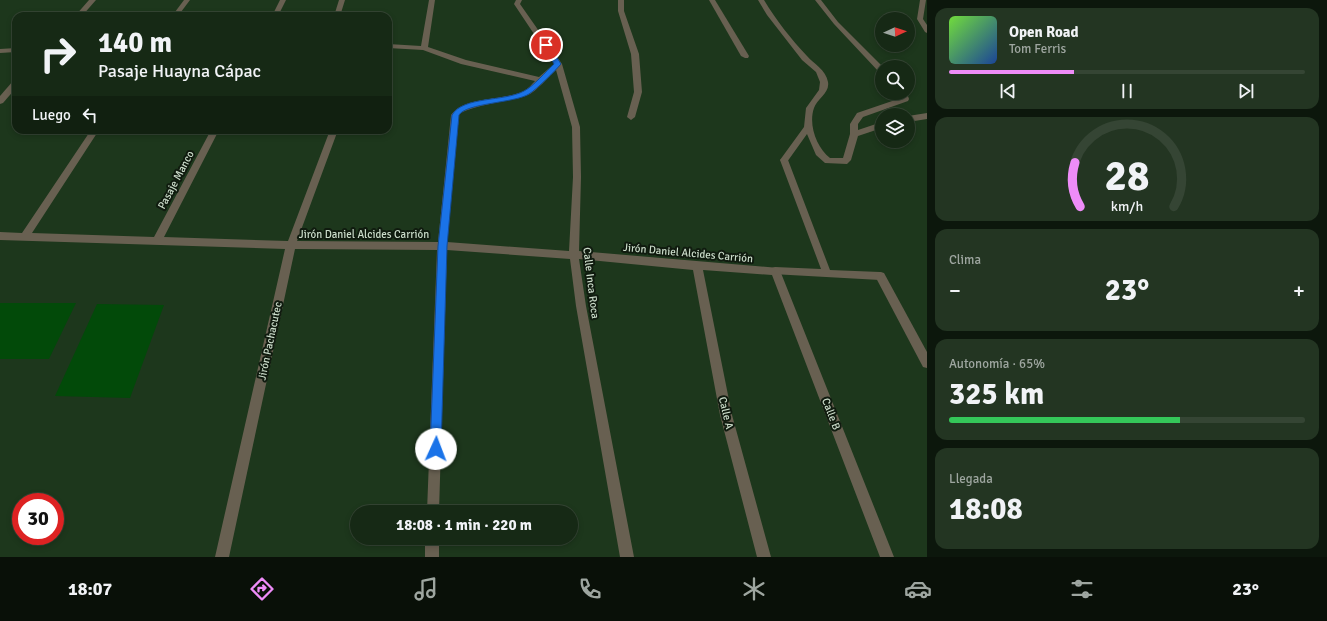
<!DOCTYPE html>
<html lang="es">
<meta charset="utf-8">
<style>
:root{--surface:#162915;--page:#233522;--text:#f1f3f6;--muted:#9ea6a0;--line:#354534;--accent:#ee8cf8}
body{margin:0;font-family:Signika,sans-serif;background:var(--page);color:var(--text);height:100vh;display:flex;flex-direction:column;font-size:15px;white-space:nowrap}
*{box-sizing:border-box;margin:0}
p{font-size:13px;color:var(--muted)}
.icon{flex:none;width:22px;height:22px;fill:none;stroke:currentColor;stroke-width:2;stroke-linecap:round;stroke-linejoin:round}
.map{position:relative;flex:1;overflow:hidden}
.drawer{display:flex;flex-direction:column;gap:8px;padding:8px;background:#0c170c;width:400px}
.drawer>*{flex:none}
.hud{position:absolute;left:12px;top:12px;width:380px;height:122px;border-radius:12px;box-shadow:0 2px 6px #0003,0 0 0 1px var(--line);background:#162915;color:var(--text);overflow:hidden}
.needle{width:26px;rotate:87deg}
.fabs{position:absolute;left:875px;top:12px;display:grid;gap:8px}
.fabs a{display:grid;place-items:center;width:40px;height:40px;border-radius:50%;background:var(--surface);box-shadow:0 2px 6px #0003,0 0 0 1px var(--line);font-size:20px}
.speed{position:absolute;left:12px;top:493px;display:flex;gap:8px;font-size:20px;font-weight:700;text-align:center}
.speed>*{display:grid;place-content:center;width:52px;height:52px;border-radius:50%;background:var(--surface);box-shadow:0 2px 6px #0003,0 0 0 1px var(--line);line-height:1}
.speed .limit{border:6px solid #d22;background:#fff;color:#111}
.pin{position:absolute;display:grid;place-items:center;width:34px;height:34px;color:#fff;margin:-17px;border:2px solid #fff;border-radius:50%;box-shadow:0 1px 4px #0007}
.me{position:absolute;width:44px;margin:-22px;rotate:2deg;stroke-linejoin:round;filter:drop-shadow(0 0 3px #0008)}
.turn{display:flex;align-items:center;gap:14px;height:84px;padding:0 20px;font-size:18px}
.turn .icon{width:52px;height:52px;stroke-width:2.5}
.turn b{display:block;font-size:28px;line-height:34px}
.then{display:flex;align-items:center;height:38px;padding:0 20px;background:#0003;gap:8px;font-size:15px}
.big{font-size:30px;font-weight:700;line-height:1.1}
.drawer .card{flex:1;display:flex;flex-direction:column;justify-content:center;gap:6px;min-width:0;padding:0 14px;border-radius:12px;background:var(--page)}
.drawer .dial{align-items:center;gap:0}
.dial svg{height:104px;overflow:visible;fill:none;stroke:var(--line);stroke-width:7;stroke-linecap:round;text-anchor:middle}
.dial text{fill:var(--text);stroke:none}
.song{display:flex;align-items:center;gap:12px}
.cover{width:48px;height:48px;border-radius:6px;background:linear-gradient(135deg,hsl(100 70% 55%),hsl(220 70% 35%))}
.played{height:4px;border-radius:2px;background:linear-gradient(90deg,var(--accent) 35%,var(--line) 35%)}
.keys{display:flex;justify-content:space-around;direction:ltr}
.heat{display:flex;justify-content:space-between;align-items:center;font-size:22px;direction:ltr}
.charge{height:6px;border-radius:3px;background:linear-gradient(90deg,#34c759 65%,var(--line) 0)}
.trip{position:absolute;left:350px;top:505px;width:228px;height:40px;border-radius:20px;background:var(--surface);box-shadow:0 2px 6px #0003,0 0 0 1px var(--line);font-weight:700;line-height:40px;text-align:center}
.menu{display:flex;height:64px;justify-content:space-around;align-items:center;background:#091008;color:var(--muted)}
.menu .icon{width:28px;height:28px}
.menu .active{color:var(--accent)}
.menu b{font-size:18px;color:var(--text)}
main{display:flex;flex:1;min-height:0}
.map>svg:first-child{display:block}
.green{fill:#024a09}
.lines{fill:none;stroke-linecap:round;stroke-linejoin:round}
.service{fill:#686051;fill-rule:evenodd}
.minor{fill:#686051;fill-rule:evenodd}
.route{fill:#1a73e8;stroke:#114b97}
.labels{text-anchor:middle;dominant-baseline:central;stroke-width:4;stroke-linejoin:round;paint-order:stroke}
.street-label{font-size:11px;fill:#cbdcca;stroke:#101b0f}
</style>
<main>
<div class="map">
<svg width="927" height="557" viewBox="0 0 927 557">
<rect width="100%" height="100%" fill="#1d371c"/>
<g class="green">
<polygon points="0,303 76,303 49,359 0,359"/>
<polygon points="97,304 164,305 130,398 55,396"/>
</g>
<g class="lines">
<polygon class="service" points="784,157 788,160 830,270 880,272 883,273 884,276 883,279 880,280 772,274 771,271 772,268 775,267 821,269 780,160"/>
<g class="minor">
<polygon points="89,0 96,0 82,16 75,16"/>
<polygon points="184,0 190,0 178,16 172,16"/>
<polygon points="280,0 286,0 278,16 272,16"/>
<polygon points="339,0 345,0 340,16 334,16"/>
<path d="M 429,0 L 435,0 L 428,47 L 466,60 L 539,77 L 554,64 L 514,4 L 516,0 L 522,0 L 520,4 L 562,64 L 580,127 L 581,177 L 579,251 L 779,268 L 894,557 L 880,557 L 772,275 L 703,270 L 732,415 L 771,557 L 757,557 L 720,415 L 693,270 L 579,259 L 586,306 L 634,557 L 620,557 L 576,306 L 570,259 L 447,250 L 439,512 L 427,512 L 437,250 L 295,249 L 229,557 L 215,557 L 285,249 L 0,240 L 0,232 L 22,233 L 91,130 L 99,130 L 32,233 L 154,237 L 211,130 L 219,130 L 164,237 L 288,241 L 330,130 L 338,130 L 297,241 L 438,242 L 451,115 C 464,96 503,101 524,91 C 528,89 532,84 535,81 L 461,64 L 423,50 L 388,48 L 388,44 L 421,46 ZM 556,70 L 572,127 L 573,177 L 569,251 L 447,242 L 459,115 C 466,106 513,101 528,95 C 536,92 549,76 556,70 Z"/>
<polygon points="618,0 624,0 624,11 639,54 642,92 635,117 631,120 627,117 634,92 631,54 618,11"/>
<polygon points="709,0 715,0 749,56 748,58 745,58 741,56"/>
<path d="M 758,0 L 764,0 C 776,20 791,39 807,56 C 814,64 826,70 828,82 C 830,93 817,99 814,108 C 808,125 817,148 830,158 L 843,158 L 850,134 L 850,124 L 857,113 L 901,98 L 899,93 L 907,93 L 909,99 L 908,101 L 863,117 L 858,124 L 858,130 L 882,122 L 882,128 L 858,136 L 851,160 L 847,164 L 825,163 L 816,155 L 807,134 L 787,162 L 784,163 L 780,160 L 804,127 L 806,108 L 819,90 L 820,82 L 816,72 L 802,60 L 767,15 Z"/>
<polygon points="815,0 821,0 838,22 883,67 882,72 879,72 834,24"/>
<polygon points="920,0 926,0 923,19 927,25 927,33 925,32 917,19"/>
<polygon points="16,48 16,52 0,53 0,49"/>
<polygon points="13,81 16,81 16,88 3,103 0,104 0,96"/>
<polygon points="927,113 927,119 908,122 908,116"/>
<polygon points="880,272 884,273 927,352 927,368 923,367 875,276 876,273"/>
<rect x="425" y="538" width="14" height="19"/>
</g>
</g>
<path class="route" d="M 544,43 L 548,43 L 561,64 C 555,71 537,89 529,94 C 515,103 466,103 459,115 L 447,246 L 441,449 L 439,453 L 436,455 L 432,453 L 430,449 L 438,246 L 452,115 C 463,96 504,102 524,91 C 534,86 546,71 554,64 L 543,45 Z"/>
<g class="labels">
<g class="street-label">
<text transform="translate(176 180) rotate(-62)">Pasaje Manco</text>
<text x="364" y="234">Jirón Daniel Alcides Carrión</text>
<text transform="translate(688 253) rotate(5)">Jirón Daniel Alcides Carrión</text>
<text transform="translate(591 283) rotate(83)">Calle Inca Roca</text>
<text transform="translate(270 341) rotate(-78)">Jirón Pachacutec</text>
<text transform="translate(726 413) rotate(77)">Calle A</text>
<text transform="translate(831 414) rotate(69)">Calle B</text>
</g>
</g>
</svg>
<div class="fabs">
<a><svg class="needle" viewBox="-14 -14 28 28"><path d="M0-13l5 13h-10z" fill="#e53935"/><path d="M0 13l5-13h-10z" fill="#9ea6a0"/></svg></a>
<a><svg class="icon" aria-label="search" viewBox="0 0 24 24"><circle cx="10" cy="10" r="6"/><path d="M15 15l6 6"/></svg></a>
<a><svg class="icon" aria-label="layers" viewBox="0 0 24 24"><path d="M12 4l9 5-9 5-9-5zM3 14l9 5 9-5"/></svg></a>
</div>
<div class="speed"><div class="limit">30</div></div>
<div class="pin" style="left:546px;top:45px;background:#d93025"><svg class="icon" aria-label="arrive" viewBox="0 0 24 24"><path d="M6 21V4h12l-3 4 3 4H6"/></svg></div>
<svg class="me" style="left:436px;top:449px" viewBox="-20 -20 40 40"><circle r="19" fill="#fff"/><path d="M0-13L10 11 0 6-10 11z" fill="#1a73e8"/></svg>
<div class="trip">18:08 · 1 min · 220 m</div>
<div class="hud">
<div class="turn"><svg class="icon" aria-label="right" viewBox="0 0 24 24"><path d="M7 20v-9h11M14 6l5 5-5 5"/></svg><div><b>140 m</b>Pasaje Huayna Cápac</div></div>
<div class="then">Luego<svg class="icon" aria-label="left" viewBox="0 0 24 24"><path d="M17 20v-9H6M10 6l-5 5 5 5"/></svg></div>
</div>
</div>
<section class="drawer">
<div class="card">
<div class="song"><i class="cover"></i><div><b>Open Road</b><p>Tom Ferris</p></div></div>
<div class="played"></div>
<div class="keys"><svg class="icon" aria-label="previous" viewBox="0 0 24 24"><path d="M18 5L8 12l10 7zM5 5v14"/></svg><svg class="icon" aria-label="pause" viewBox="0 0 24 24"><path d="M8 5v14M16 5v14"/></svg><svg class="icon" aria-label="next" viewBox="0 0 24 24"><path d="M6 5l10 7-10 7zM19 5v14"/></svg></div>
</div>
<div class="card dial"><svg viewBox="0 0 100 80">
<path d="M14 69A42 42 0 1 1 86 69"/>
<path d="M14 69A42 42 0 0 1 10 35" stroke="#ee8cf8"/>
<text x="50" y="56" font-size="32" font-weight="700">28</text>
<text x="50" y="72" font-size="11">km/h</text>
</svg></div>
<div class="card"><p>Clima</p>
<div class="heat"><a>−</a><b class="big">23°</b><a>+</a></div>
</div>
<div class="card"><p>Autonomía · 65%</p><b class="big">325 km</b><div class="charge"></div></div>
<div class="card"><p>Llegada</p><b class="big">18:08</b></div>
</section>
</main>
<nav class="menu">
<b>18:07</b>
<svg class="icon active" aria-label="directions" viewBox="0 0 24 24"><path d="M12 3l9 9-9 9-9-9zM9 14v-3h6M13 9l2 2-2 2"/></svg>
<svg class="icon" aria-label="music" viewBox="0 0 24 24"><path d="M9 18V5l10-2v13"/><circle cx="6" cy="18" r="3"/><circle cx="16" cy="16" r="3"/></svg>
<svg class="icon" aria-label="phone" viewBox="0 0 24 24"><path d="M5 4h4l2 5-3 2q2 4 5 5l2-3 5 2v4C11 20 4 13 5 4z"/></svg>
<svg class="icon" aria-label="climate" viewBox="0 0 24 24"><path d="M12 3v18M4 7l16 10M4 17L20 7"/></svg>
<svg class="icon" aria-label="car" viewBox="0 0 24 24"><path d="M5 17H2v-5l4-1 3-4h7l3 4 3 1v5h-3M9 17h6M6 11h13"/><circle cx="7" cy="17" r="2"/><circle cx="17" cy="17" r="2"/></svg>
<svg class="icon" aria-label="filters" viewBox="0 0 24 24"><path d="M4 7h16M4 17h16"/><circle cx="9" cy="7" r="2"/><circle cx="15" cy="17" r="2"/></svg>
<b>23°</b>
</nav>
